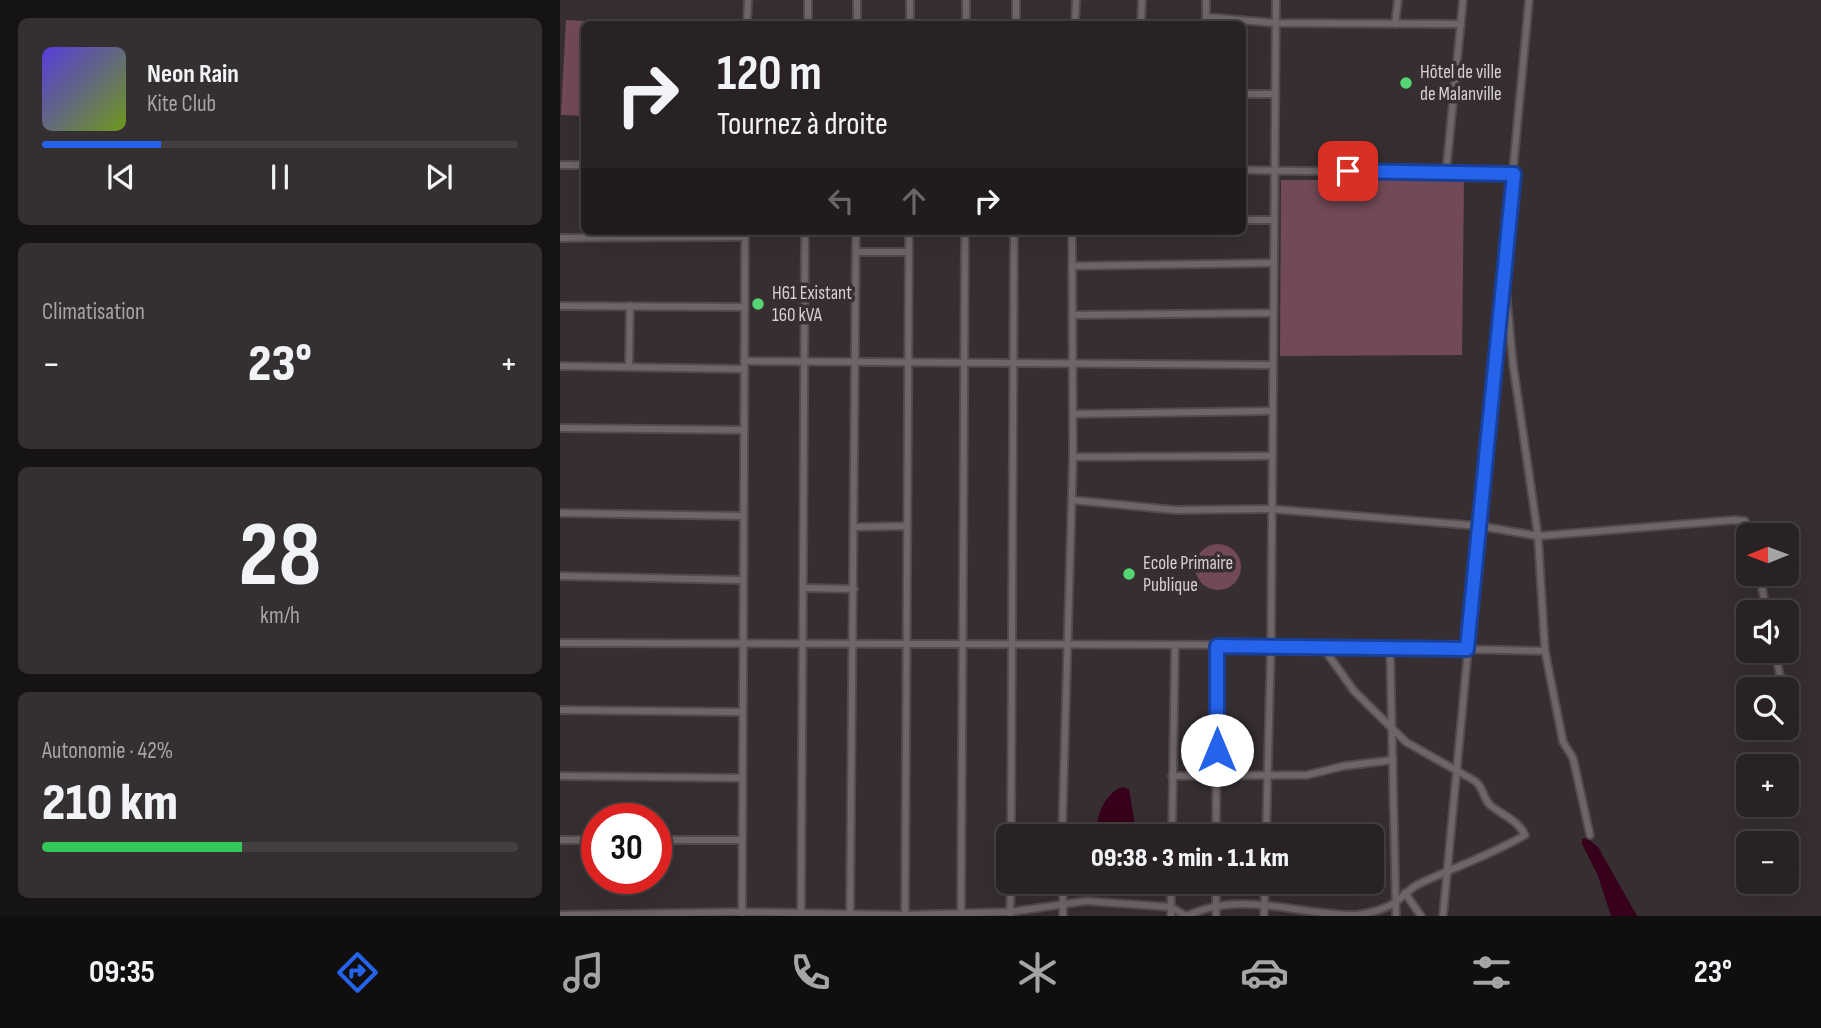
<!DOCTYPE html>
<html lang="fr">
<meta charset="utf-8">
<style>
:root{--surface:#282224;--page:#342f31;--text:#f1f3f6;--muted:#a5a4a6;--line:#443f41;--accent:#2563eb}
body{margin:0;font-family:"Sofia Sans Condensed",sans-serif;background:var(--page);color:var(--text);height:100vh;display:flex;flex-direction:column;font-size:26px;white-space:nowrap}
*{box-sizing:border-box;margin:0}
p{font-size:23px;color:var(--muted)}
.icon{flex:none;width:38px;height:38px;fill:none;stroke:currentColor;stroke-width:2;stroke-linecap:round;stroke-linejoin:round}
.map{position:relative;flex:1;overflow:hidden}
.side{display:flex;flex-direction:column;gap:18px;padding:18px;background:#161314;width:560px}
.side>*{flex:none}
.top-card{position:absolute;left:21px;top:21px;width:665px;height:214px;border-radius:10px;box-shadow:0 7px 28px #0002,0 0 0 2px var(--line);background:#282224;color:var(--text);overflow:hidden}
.needle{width:46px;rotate:269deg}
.controls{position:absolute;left:1176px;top:523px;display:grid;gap:14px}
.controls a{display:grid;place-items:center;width:63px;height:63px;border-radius:10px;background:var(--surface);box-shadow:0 7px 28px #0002,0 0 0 2px var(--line);font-size:35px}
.speed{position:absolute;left:21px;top:803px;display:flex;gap:14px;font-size:35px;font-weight:700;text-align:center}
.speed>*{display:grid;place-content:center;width:91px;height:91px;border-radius:50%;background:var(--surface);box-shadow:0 7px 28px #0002,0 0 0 2px var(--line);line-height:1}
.speed .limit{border:10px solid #d22;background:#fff;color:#111}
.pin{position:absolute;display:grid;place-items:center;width:60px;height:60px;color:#fff;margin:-30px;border-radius:14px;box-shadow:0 4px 10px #0006}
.me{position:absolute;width:77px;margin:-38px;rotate:0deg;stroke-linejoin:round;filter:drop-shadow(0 0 5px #0008)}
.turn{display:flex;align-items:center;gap:24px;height:147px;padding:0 21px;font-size:32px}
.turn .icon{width:91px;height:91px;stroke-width:2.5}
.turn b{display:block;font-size:49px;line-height:60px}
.lanes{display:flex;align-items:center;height:66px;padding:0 21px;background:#0003;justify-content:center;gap:35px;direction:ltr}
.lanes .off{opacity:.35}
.big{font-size:52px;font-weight:800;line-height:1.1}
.side .widget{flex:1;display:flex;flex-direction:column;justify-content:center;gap:10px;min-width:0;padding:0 24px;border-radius:10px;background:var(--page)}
.side .dial{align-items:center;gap:0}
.dial b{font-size:91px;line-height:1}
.song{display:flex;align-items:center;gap:21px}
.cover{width:84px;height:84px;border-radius:10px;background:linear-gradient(135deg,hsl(250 70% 55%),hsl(80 70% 35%))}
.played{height:7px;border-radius:4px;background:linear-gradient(90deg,var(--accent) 25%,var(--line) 25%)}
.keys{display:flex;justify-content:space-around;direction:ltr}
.heat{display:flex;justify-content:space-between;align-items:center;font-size:38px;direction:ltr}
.charge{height:10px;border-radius:5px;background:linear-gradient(90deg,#34c759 42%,var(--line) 0)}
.trip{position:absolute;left:436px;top:824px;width:388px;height:70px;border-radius:10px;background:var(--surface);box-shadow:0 7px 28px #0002,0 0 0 2px var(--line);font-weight:800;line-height:70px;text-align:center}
.dock{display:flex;height:112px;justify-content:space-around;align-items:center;background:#100e0e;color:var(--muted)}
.dock .icon{width:49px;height:49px}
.dock .on{color:var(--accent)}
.dock b{font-size:32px;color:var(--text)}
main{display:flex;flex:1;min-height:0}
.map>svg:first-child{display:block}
.green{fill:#724a57}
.water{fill:#38011b}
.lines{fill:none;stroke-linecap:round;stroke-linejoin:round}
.minor-casing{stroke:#524a4c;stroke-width:10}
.minor{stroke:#6e6567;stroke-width:6}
.route-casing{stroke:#184099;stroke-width:18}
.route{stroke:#2563eb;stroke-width:12}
.poi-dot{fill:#53d673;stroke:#362e30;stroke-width:2.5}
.labels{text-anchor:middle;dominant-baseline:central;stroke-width:7;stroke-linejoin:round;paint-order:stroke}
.poi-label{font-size:19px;fill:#d6d0d2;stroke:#362e30;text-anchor:start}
</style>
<main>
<section class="side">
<div class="widget">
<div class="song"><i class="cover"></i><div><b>Neon Rain</b><p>Kite Club</p></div></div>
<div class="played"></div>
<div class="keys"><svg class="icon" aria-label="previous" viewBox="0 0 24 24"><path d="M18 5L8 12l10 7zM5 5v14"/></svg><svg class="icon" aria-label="pause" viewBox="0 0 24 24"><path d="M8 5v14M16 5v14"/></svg><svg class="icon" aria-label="next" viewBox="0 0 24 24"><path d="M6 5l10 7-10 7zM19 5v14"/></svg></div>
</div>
<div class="widget"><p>Climatisation</p>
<div class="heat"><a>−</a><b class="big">23°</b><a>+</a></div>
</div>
<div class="widget dial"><b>28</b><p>km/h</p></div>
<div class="widget"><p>Autonomie · 42%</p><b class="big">210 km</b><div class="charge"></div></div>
</section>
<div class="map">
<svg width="1261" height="916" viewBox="0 0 1261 916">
<rect width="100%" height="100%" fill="#362e30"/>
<g class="green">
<polygon points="6,20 63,23 24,24 24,116 1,115"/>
<polygon points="721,180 904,180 902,355 720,356"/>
<circle cx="658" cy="567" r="23"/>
</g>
<g class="water">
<path d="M 563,787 L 569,789 L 577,836 L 536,836 C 536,818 543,793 563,787 Z"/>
<polygon points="1027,838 1038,847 1077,916 1051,916 1038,876 1022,844 1022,839"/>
</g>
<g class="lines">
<g class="minor-casing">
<g id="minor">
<polyline points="646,0 646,24"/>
<polyline points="646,17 716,23 901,24"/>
<polyline points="187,24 188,0"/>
<polyline points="248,24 248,0"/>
<polyline points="297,24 297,0"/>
<polyline points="350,24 350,0"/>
<polyline points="406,24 406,0"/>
<polyline points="456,24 456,0"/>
<polyline points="515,24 516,0"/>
<polyline points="581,24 582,0"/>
<polyline points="835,24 838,0"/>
<polyline points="682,94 715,94"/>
<polyline points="0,165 24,165"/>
<polyline points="682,170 954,174"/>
<polyline points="886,173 903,0"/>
<polyline points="682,220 714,220"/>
<polyline points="0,238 185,237"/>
<polyline points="296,252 349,252"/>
<polyline points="512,266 714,263"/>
<polyline points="945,280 953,364 978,536 985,651 1003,742 1013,758 1030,835"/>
<polyline points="0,306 185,307"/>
<polyline points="512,315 713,313"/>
<polyline points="184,361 712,365"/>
<polyline points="0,366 184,369"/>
<polyline points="69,367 70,306"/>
<polyline points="514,414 712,411"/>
<polyline points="0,428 183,430"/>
<polyline points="513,457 712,456"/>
<polyline points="512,500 615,510 711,509 920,526 978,536 1174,520 1185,521 1192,536"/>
<polyline points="0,513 183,516"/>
<polyline points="295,527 347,526"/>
<polyline points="1199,574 1207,612"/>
<polyline points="0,576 182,580"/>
<polyline points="244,588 294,589"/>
<polyline points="0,643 711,645 985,651"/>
<polyline points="830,646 836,916"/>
<polyline points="1215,651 1223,690"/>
<polyline points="1227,709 1228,714"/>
<polyline points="0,710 181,712"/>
<polyline points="0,776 181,778"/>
<polyline points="612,776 747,775 784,766 833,760"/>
<polyline points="451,836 454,231"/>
<polyline points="502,836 513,457 512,231"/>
<polyline points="612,836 615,647"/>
<polyline points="656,836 657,646"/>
<polyline points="706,836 711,645 716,0"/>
<polyline points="0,840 37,840"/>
<polyline points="96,840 182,840"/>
<polyline points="503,882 503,916"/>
<polyline points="845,893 861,916"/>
<polyline points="0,915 182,912 345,915 450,912 526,901 611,907 626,916"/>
<polyline points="450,915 451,882"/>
<polyline points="182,916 185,231"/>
<polyline points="241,916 245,231"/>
<polyline points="290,916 296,231"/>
<polyline points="345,916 349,231"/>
<polyline points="401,916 405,231"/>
<polyline points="611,916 611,882"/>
<path d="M 627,916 C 681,889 740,916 797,915 C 809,913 827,909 837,901 C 846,894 852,886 863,882 C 898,866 932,854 965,835 C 958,820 942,815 930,805 C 923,798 924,788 915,781 L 846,742 L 794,691 L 762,646"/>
<polyline points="656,916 656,882"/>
<polyline points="704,916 705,882"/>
<polyline points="883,916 969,0"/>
</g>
</g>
<use href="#minor" class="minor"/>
</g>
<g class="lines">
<g class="route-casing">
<polyline id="route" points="657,750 657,646 907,649 954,174 788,171"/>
</g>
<use href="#route" class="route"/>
</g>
<g class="poi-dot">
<circle cx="846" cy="83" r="7"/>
<circle cx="198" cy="304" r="7"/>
<circle cx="569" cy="574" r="7"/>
</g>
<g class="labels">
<g class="poi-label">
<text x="860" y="72">Hôtel de ville<tspan x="860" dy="22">de Malanville</tspan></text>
<text x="212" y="293">H61 Existant<tspan x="212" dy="22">160 kVA</tspan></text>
<text x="583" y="563">Ecole Primaire<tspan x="583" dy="22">Publique</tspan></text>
</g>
</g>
</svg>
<div class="controls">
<a><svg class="needle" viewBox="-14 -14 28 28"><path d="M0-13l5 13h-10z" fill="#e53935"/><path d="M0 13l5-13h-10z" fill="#a5a4a6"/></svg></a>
<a><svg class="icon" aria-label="sound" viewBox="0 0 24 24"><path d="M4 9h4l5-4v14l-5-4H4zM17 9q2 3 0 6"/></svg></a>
<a><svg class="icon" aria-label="search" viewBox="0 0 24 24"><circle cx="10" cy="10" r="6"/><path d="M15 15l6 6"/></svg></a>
<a>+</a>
<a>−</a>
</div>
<div class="speed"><div class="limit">30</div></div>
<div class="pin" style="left:788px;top:171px;background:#d93025"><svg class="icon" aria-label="arrive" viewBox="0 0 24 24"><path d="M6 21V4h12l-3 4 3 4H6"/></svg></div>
<svg class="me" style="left:657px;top:750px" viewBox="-20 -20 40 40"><circle r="19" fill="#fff"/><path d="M0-13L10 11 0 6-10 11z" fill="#2563eb"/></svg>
<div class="trip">09:38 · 3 min · 1.1 km</div>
<div class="top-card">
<div class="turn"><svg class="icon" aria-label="right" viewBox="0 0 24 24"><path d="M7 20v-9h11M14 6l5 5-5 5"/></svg><div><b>120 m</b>Tournez à droite</div></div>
<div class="lanes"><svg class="icon off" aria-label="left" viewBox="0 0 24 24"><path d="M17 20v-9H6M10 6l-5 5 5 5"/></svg><svg class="icon off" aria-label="ahead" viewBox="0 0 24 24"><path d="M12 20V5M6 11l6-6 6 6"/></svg><svg class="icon" aria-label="right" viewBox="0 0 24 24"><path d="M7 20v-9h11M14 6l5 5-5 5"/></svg></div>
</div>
</div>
</main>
<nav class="dock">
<b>09:35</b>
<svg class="icon on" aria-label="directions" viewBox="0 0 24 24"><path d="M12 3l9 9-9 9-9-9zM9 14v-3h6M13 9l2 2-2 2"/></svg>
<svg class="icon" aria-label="music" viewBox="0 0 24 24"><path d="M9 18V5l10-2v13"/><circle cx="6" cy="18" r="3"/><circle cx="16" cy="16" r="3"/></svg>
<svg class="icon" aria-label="phone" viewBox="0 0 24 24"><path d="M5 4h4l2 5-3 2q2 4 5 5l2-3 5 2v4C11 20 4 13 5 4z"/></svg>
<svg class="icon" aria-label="climate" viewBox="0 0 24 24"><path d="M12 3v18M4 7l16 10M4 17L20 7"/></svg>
<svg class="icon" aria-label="car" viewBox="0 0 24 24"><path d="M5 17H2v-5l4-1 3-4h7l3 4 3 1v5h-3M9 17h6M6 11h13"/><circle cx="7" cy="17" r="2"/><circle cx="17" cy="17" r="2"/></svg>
<svg class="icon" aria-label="filters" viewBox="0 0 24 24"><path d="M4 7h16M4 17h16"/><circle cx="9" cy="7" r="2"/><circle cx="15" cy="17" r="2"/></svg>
<b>23°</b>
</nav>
